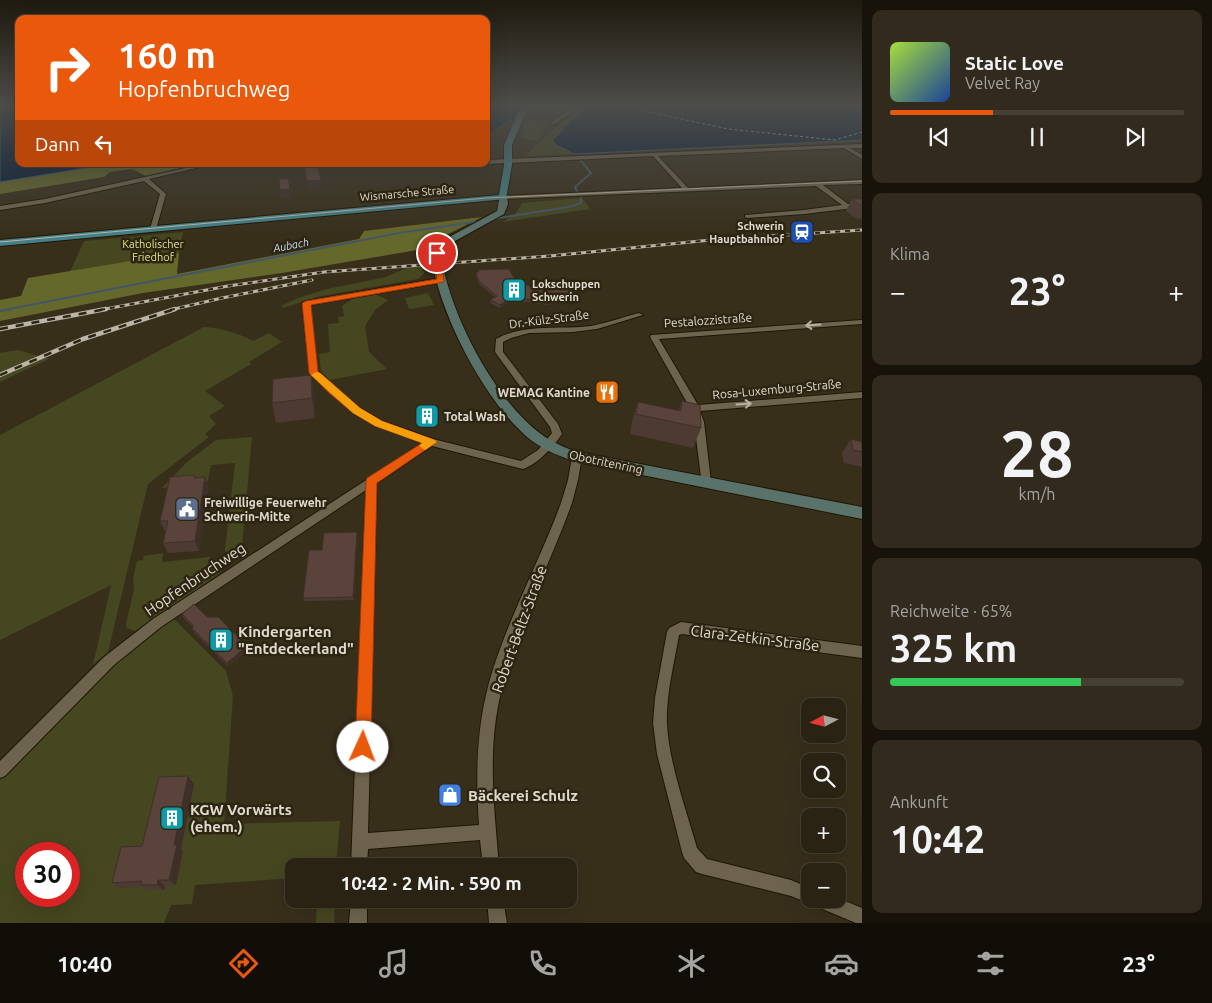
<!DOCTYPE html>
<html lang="de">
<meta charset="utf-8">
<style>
:root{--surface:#2a2314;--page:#322b1d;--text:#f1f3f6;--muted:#a5a4a0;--line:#464034;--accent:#ea580c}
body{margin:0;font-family:Ubuntu,sans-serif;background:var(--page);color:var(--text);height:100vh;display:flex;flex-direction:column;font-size:19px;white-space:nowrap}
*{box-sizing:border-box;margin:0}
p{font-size:16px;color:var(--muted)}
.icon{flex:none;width:28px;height:28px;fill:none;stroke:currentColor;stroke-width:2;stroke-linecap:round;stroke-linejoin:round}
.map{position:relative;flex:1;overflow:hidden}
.drawer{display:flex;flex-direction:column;gap:10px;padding:10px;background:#17130b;width:350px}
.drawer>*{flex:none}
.guide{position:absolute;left:15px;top:15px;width:475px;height:152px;border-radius:10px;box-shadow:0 5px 20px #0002,0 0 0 1px var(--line);background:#ea580c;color:#fff;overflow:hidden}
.needle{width:32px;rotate:263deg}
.controls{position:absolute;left:801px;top:698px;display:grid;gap:10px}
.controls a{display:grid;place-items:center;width:45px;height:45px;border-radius:10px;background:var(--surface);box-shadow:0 5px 20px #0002,0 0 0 1px var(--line);font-size:25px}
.speed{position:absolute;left:15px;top:842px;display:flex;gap:10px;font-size:25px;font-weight:700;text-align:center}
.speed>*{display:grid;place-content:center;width:65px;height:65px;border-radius:50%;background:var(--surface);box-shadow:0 5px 20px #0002,0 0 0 1px var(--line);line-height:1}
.speed .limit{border:8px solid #d22;background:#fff;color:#111}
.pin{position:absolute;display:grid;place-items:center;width:42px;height:42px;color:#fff;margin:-21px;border:2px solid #fff;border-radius:50%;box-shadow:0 1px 5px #0007}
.me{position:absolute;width:55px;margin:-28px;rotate:2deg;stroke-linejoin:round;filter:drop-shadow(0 0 4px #0008)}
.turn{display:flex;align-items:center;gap:18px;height:105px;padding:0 20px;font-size:22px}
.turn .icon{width:65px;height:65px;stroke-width:2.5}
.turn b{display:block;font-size:35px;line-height:42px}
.then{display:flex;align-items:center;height:48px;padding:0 20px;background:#0003;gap:10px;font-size:19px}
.big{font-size:38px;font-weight:600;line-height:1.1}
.drawer .widget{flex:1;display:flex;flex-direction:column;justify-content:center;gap:8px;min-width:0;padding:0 18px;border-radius:10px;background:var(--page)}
.drawer .dial{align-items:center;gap:0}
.dial b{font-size:65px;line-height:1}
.song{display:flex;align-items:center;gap:15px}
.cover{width:60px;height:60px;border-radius:8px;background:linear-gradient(135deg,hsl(80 70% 55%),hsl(220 70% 35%))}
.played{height:5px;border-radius:2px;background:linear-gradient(90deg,var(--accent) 35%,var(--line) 35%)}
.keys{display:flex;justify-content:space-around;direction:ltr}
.heat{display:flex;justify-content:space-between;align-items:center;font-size:28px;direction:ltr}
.charge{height:8px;border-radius:4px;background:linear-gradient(90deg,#34c759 65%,var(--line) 0)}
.trip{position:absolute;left:285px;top:858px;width:292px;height:50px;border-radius:10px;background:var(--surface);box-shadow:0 5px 20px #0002,0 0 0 1px var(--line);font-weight:600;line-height:50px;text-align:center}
.tab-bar{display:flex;height:80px;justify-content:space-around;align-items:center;background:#110e08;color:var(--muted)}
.tab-bar .icon{width:35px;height:35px}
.tab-bar .selected{color:var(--accent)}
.tab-bar b{font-size:22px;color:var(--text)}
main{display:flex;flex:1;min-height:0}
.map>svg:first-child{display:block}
.green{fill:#454720;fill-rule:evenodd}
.forest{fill:#64682b}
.water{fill:#031d3b;stroke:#455667}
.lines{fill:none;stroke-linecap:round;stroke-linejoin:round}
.stream-far1{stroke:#455667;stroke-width:2}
.stream{stroke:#455667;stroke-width:2.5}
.ferry{stroke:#c6ddf8;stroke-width:1;stroke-dasharray:3 2.5;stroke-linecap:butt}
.street-casing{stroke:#1f1604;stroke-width:2}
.secondary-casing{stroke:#1f1604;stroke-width:2}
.primary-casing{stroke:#1f1604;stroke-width:2}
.street{fill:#6e644e;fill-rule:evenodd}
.secondary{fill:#59726a;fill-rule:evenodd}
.primary{fill:#438087;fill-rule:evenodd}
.tram{stroke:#bbb4a7;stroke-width:1}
.rail-far1-casing{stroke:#bbb4a7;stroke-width:3}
.rail-casing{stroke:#bbb4a7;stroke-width:4.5}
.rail-far1{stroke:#2d2511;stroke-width:2;stroke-dasharray:5;stroke-linecap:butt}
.rail{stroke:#2d2511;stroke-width:2.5;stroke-dasharray:8;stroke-linecap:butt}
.wall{fill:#4d3a33}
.shaded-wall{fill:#3f2f29}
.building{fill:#5a433b;stroke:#3f2f29}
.oneway{stroke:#b8b1a1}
.route{fill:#ea580c;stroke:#983908}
.slow{fill:#f59e0b}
.labels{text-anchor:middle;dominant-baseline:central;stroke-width:5;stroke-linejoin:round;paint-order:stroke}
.far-street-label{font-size:11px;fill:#e0dace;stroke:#2d2511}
.far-poi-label{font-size:11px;font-weight:bold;fill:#e0dace;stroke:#2d2511;text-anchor:end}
.far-park-label{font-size:11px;fill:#dee48a;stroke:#2d2511}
.far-water-label{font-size:11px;font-style:italic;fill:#c6ddf8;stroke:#2d2511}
.street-label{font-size:12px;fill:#e0dace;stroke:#2d2511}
.poi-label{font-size:12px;font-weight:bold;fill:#e0dace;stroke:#2d2511;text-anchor:start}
.near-street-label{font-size:15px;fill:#e0dace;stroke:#2d2511}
.near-poi-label{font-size:15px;font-weight:bold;fill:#e0dace;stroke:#2d2511;text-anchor:start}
</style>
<main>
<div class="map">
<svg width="862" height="923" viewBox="0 0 862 923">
<rect width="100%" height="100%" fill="#382f1b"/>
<g class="green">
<polygon points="585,105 589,105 585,107 586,109 571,120 555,138 552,139 574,154 862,140 862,142 525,156 557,126"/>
<polygon points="528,120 544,121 548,123 547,126 541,128 546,129 538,141 522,138 524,123"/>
<polygon points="582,198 590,209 503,222 516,213 522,203"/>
<polygon points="183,232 177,264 70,272 84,241"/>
<polygon points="422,266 424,273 418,279 317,297 283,308 281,306 298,298 327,289 386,277 406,268"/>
<polygon points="428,293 434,305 409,309 405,298"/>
<polygon points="375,294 388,300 375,310 365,326 369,352 387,369 330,380 321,371 319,354 330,352 328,324 339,323 338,317 344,316 342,306 355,297"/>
<path d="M 204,327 C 221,328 238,333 253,341 L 269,333 L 282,342 L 249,362 L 251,364 L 205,391 L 225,406 L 209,416 L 216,424 L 205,434 L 209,437 L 148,484 L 108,652 L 93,665 L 111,585 L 0,640 L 0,435 Z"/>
<polygon points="18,350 49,359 0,382 0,353"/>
<polygon points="252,437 241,557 239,558 233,552 227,556 225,550 235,463 211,465 208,481 195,483 194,485 162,488 187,462 216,440"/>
<polygon points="163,553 162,562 210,557 211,562 220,573 135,631 127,628 126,624 134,589 133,578 137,561 143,560 144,556"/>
<path d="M 174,619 L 226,671 L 233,696 L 224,824 L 340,821 L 336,866 L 294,866 L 294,878 L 195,885 L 192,904 L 171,905 L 164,923 L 0,923 L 0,780 C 55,725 108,662 174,619 ZM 26,854 L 69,854 L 69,896 L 26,896 Z"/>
<polygon points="317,899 335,899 334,923 316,923"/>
</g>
<g class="forest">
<polygon points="110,164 200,164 146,176 132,169 110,172 104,177 0,194 0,182"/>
<polygon points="482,217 440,238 429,248 282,273 143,293 0,321 0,300 21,296 28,278 179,253 177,274 359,239 364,231"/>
</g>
<g class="water">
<polygon points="0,105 19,105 19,164 110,164 0,182"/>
<path d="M 486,105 L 535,105 L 535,106 L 530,108 L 524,119 C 507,119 498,127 486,139 Z"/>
<polygon points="589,105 862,105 862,140 574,154 556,145 552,138 555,138 571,120"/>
</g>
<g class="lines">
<g class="stream-far1">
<polyline points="578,193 575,187 591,173 581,161"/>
<polyline points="492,219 569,207 581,203 581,198"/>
<polyline points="4,310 399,233 481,221"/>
</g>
<polyline class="stream" points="0,311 11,309"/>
<polyline class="ferry" points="616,105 728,129 835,140 862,132"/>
<g class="street-casing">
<g id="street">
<polygon points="577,105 582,105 555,124 551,124 551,122"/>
<polygon points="862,144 862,148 850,148 862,155 862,159 844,148 658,156 688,188 862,180 862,184 823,185 848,204 862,203 862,207 804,214 747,218 745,217 745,215 804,210 842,205 816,186 503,199 501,198 501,196 682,188 653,156 486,164 486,160"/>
<polygon points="204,164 213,164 149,179 166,194 156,229 153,231 150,229 160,194 144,181 45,203 0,210 0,206 45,199"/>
<polygon points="368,164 455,164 452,166 371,166"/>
<path d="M 441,278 L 445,280 L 444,282 L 310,305 L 317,370 L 336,389 L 360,408 L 382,421 L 433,439 L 521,461 L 538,450 L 552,433 L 550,427 L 495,352 L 496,339 C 526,323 558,330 591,326 C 607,323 623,317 639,313 L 643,315 L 597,329 L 573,332 L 529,333 L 511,338 L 503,342 L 503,352 L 558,424 L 562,434 C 553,447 538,464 523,469 L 432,446 L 377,483 L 368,833 L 479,825 C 476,782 476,738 486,695 C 501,631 538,566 561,503 L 568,480 L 572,457 L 577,454 L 582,457 L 578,480 L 572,503 C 547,573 507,644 496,718 C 489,768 495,817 499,866 L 483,866 L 480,840 L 368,849 L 367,866 L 351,866 L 366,490 L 161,627 L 114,665 L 5,776 L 0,778 L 0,761 L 104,657 L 153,619 L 423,443 L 376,425 L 354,412 L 330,393 L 310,373 L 302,303 L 306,301 Z"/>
<polygon points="862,320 862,324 659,339 698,405 862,392 862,398 700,411 704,422 711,482 710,485 702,485 694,422 690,408 650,337 651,335"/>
<path d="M 681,622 L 862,646 L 862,658 L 682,634 L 679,635 C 674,664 666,695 667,724 C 669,763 686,809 697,848 L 707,859 L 791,880 L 810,888 L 810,899 L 838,898 L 862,908 L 862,923 L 856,923 L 791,896 L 702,874 L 696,872 L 684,858 L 682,852 L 657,754 L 653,723 L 655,698 L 667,632 L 669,628 Z"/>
<polygon points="351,899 367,899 367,923 349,923"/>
<polygon points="487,899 503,899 507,923 489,923"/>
</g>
</g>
<g class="secondary-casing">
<path id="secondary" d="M 500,195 L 507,197 L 508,204 L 504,214 L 446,246 L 442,253 L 442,261 C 452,317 494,399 541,434 C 552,442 565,448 578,452 L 862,507 L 862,519 L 577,462 C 561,457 546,451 532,441 C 487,406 441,317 432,261 L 433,252 L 440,242 L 497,211 Z"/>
</g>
<g class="primary-casing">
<polygon id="primary" points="521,105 529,105 512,145 512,165 506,199 0,246 0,240 499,195 504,165 504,145"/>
</g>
<use href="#street" class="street"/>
<use href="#secondary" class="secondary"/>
<use href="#primary" class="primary"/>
<polyline class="tram" points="0,242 486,198 862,181"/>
<g class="rail-far1-casing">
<g id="rail-far1">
<polyline points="100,310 228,286 324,272 550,256 721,239 862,230"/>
<polyline points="170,310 222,298 312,280"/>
</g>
</g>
<g class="rail-casing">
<g id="rail">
<polyline points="0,329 106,309"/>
<polyline points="0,375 83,339 175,309"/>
</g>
</g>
<use href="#rail-far1" class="rail-far1"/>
<use href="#rail" class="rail"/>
</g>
<g class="wall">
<polygon points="852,199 862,199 862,218 857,219 846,211"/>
<polygon points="476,272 514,278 524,284 532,287 581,299 547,305 512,300 500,308 490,303 490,300 495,297 479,284 476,276"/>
<polygon points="311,375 314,395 315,418 276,423 272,403"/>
<polygon points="682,401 701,428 693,448 630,434 632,422 638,402 679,410"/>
<polygon points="851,439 862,442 862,467 844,463 842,453"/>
<polygon points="205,477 209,487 199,551 168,553 163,543 165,531 160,521 196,478"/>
<polygon points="357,532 354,600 304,601 303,598 322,550"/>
<polygon points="182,614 207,617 247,646 249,649 228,666 193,631 192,628 193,627 183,617"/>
<polygon points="194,784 181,849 183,851 176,885 165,886 164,890 149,891 143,887 120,888 112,883"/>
</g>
<g class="shaded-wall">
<polygon points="321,180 322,189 308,190 307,181"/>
<polygon points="290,189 291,198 281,199 280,190"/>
<polygon points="581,296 581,299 547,305 547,302"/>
<polygon points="512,297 512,300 500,308 500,305"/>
<polygon points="311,375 314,395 315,418 312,398"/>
<polygon points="205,477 209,487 199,551 195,541"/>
<polygon points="357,532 357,535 354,600 353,597"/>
<polygon points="247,646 249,649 228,666 227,663"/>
<polygon points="188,776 194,784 181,849 183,851 176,885 169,880 174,845"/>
<polygon points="158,880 165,886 164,890 157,885"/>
</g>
<g class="building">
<polygon points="306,164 317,164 321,180 307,181 304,166 307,165"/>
<polygon points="288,178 290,189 280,190 279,179"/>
<polygon points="852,199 862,199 862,207"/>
<polygon points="509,269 514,278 524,284 532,287 562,284 581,296 547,302 512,297 500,305 490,300 497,296 479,281 476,272 479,272 478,270"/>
<polygon points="311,375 312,398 272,403 273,379"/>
<polygon points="682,401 700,405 701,428 636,414 638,402 681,411"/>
<polygon points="851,439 862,442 862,452 853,450"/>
<polygon points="194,475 194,478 205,477 195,541 163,543 168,521 160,521 170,477"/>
<polygon points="357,532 353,597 303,598 309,550 322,550 324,533"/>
<polygon points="194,604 207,617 218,617 247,646 227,663 192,628 194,626 182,614"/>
<polygon points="188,776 174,845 177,845 169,880 158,880 157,885 141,885 142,881 112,883 121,847 142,846 159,777"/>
</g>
<defs><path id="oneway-shaft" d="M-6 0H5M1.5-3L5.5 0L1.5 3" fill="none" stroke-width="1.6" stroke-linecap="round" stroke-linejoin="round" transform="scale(1.25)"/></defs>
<g class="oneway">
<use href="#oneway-shaft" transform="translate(813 325) rotate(176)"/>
<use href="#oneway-shaft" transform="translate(744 404) rotate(-4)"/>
</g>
<linearGradient id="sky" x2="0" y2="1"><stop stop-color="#1f1a0f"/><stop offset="0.45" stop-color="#4d4d4a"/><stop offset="1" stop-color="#4d4d4a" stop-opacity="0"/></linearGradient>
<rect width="862" height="234" fill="url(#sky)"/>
<polygon class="route" points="437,251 441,253 444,282 311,305 318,371 360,408 382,421 435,440 437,442 377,483 371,747 369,753 363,755 357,753 355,747 366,481 367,478 422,443 375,426 353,413 329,393 309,373 302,303 306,301 437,279 433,253"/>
<polygon class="slow" points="316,372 320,373 360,408 382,421 435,440 437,442 425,450 419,446 422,443 375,426 353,413 313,377 311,375"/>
<defs>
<g id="station-square" transform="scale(1.25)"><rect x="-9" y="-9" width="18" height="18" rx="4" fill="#1a4fb4" stroke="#2d2511"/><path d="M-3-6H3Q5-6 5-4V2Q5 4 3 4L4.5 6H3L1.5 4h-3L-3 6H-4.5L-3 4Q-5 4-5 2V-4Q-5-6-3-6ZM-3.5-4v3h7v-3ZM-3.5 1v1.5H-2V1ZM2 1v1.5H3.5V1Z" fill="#fff"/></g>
<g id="building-square" transform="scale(1.25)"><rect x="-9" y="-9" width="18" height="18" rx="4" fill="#0f9aa8" stroke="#2d2511"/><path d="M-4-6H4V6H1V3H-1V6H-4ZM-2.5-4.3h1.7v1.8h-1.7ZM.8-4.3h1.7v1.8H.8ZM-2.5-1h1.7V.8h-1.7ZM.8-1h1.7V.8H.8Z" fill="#fff"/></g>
<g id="restaurant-square" transform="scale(1.25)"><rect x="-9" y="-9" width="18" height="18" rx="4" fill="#e8710a" stroke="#2d2511"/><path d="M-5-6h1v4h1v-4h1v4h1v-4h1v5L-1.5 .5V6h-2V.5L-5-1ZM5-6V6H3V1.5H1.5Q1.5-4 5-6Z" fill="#fff"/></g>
<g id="civic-square" transform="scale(1.25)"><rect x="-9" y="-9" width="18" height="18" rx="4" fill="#5c6f8a" stroke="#2d2511"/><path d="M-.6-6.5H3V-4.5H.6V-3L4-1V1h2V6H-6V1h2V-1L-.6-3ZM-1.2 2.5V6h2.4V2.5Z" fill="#fff"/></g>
<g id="shop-square" transform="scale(1.25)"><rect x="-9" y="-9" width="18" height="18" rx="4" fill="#3f7fe0" stroke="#2d2511"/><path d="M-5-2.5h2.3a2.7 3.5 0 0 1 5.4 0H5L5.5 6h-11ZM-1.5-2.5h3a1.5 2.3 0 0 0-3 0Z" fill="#fff"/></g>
</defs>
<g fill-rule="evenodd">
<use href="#station-square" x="802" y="232"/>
<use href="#building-square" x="514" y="290"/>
<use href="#restaurant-square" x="607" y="392"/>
<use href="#building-square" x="427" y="416"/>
<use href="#civic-square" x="187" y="509"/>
<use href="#building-square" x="221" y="640"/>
<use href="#shop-square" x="450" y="795"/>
<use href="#building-square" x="172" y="818"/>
</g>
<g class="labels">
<g class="far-street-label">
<text transform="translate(407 193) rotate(-5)">Wismarsche Straße</text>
</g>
<g class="far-poi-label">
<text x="784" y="226">Schwerin<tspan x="784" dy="13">Hauptbahnhof</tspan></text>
<text x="532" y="284" text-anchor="start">Lokschuppen<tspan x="532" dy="13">Schwerin</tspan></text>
</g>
<g class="far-park-label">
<text x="153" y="244">Katholischer<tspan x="153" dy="13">Friedhof</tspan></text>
</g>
<g class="far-water-label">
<text transform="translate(291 245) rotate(-11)">Aubach</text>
</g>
<g class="street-label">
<text transform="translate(549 319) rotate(-7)">Dr.-Külz-Straße</text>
<text transform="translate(708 320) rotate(-4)">Pestalozzistraße</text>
<text transform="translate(777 389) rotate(-5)">Rosa-Luxemburg-Straße</text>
<text transform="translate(606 462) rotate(12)">Obotritenring</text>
</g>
<g class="poi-label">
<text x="590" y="392" text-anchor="end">WEMAG Kantine</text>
<text x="444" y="416">Total Wash</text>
<text x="204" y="502">Freiwillige Feuerwehr<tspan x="204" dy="14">Schwerin-Mitte</tspan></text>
</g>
<g class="near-street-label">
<text transform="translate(195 579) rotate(-34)">Hopfenbruchweg</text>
<text transform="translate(519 629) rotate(-70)">Robert-Beltz-Straße</text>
<text transform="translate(755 638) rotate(7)">Clara-Zetkin-Straße</text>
</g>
<g class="near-poi-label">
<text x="238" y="631">Kindergarten<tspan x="238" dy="17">"Entdeckerland"</tspan></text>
<text x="468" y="795">Bäckerei Schulz</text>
<text x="190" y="809">KGW Vorwärts<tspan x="190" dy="17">(ehem.)</tspan></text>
</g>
</g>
</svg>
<div class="controls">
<a><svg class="needle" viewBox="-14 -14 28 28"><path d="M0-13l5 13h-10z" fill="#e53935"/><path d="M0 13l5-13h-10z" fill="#a5a4a0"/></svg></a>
<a><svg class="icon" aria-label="search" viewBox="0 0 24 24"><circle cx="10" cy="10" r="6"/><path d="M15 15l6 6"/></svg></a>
<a>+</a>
<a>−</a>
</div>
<div class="speed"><div class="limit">30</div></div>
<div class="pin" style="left:437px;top:253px;background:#d93025"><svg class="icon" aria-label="arrive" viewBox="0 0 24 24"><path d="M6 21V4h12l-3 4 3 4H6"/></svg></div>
<svg class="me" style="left:363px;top:747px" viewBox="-20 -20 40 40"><circle r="19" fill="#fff"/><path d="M0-13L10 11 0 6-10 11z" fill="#ea580c"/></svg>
<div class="trip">10:42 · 2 Min. · 590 m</div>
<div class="guide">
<div class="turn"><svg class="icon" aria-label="right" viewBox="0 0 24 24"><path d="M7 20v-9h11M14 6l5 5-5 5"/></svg><div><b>160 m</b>Hopfenbruchweg</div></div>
<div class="then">Dann<svg class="icon" aria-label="left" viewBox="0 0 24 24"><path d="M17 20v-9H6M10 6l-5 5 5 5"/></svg></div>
</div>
</div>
<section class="drawer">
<div class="widget">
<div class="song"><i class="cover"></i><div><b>Static Love</b><p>Velvet Ray</p></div></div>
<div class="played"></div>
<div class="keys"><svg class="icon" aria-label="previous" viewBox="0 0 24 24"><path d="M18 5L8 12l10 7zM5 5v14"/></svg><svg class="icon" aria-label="pause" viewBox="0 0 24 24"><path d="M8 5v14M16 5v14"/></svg><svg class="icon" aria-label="next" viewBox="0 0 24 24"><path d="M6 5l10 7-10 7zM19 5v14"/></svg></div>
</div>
<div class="widget"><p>Klima</p>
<div class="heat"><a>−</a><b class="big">23°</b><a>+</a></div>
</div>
<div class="widget dial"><b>28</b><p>km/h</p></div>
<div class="widget"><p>Reichweite · 65%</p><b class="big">325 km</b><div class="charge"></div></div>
<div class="widget"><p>Ankunft</p><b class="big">10:42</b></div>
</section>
</main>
<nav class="tab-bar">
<b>10:40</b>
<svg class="icon selected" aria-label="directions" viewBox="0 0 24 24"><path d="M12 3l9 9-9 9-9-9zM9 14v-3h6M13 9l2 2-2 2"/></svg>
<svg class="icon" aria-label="music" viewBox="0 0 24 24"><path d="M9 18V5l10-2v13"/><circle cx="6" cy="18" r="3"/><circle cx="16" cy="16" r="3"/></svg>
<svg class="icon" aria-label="phone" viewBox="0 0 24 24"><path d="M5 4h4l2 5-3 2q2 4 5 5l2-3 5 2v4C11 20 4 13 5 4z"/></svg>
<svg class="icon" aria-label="climate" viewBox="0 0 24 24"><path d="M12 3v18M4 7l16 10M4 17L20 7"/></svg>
<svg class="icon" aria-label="car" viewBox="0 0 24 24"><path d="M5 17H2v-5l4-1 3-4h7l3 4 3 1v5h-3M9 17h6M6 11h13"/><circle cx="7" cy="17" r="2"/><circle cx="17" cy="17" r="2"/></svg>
<svg class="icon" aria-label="filters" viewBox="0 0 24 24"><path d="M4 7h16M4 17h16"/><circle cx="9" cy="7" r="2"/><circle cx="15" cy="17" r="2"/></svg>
<b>23°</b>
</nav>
